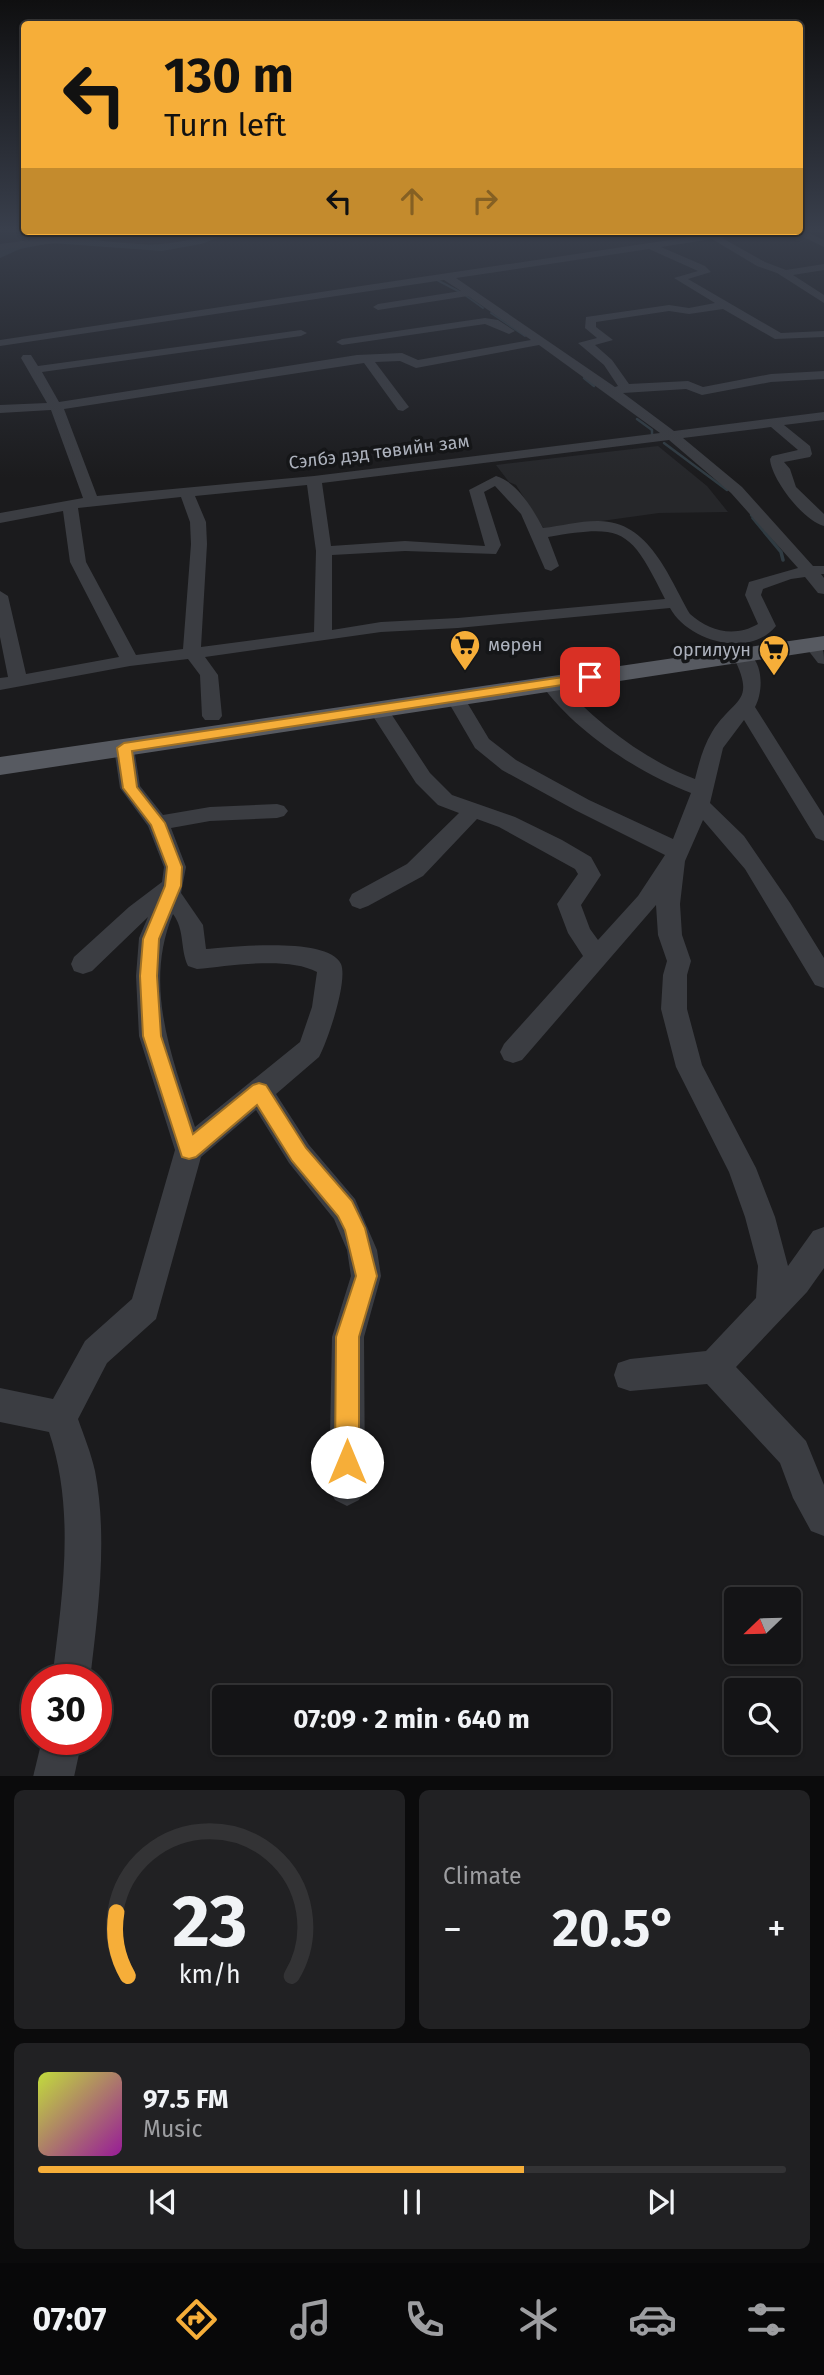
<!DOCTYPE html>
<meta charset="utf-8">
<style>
:root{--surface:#141416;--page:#212123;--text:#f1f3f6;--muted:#9d9ea1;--line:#333335;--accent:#f6ae39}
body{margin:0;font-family:"Fira Sans",sans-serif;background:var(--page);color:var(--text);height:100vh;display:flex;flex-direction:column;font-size:26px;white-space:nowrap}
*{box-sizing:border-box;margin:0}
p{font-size:23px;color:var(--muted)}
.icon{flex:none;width:38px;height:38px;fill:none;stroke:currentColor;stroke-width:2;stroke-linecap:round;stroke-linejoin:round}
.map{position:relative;height:1776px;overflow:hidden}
.details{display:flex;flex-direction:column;gap:14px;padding:14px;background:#0b0b0c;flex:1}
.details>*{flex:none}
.banner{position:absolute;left:21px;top:21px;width:782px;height:214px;border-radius:7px;box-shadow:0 2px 5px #0004,0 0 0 2px var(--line);background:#f6ae39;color:#111;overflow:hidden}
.needle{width:46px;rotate:247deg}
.buttons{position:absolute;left:724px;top:1587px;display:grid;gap:14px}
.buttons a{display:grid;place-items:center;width:77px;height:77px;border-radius:7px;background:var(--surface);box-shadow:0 2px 5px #0004,0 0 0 2px var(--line);font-size:35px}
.speed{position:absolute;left:21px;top:1664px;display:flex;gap:14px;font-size:35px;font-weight:700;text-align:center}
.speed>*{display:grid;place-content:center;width:91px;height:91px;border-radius:50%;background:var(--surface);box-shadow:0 2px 5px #0004,0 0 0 2px var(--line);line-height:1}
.speed .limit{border:10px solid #d22;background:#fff;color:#111}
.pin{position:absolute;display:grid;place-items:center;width:60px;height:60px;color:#fff;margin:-30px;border-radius:14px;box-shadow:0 4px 10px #0006}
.me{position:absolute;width:77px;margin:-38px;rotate:0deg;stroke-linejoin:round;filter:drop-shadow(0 0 5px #0008)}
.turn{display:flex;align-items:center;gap:24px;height:147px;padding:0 28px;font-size:32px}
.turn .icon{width:91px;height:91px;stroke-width:2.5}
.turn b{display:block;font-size:49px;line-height:60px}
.lanes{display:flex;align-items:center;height:66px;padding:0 28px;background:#0003;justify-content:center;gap:35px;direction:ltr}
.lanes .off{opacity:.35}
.big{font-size:52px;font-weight:700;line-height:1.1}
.details .widget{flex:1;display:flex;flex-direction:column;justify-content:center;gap:10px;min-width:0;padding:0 24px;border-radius:10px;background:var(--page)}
.details .dial{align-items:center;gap:0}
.dial svg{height:182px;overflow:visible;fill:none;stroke:var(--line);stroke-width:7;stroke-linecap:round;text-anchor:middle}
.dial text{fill:var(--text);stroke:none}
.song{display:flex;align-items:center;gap:21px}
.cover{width:84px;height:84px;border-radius:10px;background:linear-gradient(135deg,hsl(70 70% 55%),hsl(300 70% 35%))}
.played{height:7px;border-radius:4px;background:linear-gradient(90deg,var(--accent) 65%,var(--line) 65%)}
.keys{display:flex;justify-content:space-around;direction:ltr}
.heat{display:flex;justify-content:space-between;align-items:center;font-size:38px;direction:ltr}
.details .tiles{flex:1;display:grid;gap:14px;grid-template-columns:1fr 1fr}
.widget:last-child{grid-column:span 2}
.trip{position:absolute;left:212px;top:1685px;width:399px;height:70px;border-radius:7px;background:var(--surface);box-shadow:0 2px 5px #0004,0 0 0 2px var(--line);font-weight:700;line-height:70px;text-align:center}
.menu{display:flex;height:112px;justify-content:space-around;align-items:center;background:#080809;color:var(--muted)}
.menu .icon{width:49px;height:49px}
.menu .selected{color:var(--accent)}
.menu b{font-size:32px;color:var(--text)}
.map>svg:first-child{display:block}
.built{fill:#26272a}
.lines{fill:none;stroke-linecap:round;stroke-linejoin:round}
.stream-far2{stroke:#303b42;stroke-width:2}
.stream-far1{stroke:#303b42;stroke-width:2.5}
.stream{stroke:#303b42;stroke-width:3.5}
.river{fill:#303b42;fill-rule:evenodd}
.minor{fill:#3b3d42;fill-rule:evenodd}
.major{fill:#575a61;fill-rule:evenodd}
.route{fill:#f6ae39;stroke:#a07125;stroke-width:2}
.labels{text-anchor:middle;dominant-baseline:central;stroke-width:7;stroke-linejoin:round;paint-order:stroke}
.far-street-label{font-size:18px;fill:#adb2bd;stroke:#151618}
.far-poi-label{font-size:18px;fill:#adb2bd;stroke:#151618;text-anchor:start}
</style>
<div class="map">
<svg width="824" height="1777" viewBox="0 0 824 1777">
<rect width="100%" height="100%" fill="#1b1b1d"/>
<polygon class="built" points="658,446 707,486 728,512 659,513 544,529 516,485 509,482 496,465"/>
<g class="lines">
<g class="stream-far2">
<polyline points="437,280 460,292"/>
<polyline points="465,295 483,308"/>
<polyline points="491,313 525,336"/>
</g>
<g class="stream-far1">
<polyline points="584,378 594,386"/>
<polyline points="637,419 652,430 652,434"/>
<polyline points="664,443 727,490"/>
<polyline points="751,515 755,519"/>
</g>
<polyline class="stream" points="753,518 781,552 783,560"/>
<path class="river" d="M 219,231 L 236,231 L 201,244 L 162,251 L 51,243 L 20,249 L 0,258 L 0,249 C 46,228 91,242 139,244 C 166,246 193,240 219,231 Z"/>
<g class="minor">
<polygon points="800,229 824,240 824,247 791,231"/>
<polygon points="153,231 189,231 184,234 46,244 0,250 0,244 46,238"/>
<path d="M 730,231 L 754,231 L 722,238 L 765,262 L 786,270 L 824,264 L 824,270 L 793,275 L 824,295 L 824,303 L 777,273 L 757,266 L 712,239 L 661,247 L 705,266 L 711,272 L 688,279 L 781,333 L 824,331 L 824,337 L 775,339 L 723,309 L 689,314 L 669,311 L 596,322 L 596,327 L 613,340 L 595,345 L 612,360 L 629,384 L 688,381 L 703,387 L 771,374 L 824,371 L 824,379 L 771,382 L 702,395 L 686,389 L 623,393 L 674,431 L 824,412 L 824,420 L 784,425 L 810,446 L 812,454 L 810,457 L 784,462 L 790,469 L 796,487 L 824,514 L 824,526 C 802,520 771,478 770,459 L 772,456 L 798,450 L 771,427 L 683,438 L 742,487 L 813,566 L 824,566 L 824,574 L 821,574 L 824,578 L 824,594 L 818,593 L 805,577 L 791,579 L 763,589 L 761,595 L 776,626 C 749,659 688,641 670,608 L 458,628 L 381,632 L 205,657 L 218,675 L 222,716 L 219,720 L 205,720 L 202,716 L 200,675 L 188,659 L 130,666 L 0,690 L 0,678 L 8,677 L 0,637 L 0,591 L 8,596 L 26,674 L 119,657 L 70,562 L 63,511 L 0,523 L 0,513 L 83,498 L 51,410 L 0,413 L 0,405 L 47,403 L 21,358 L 23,355 L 31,355 L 38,366 L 301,330 L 307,333 L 301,336 L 42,372 L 59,402 L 357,355 L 402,353 L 418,360 L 531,340 L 468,296 L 378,310 L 373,307 L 378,304 L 461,291 L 444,280 L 0,346 L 0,340 ZM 649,249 L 698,271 L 674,278 L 715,303 L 689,308 L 669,305 L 586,317 L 585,328 L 597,338 L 578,343 L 604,365 L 618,386 L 615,387 L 456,278 ZM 539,345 L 660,433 L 314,476 L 97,496 L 64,409 L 364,363 L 398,410 L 403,411 L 409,407 L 375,362 L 400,361 L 416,368 ZM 669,440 L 731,493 L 798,568 L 749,582 L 745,595 L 758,624 C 734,638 709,631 690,614 C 668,576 649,520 597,521 C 579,521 561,526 543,528 C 533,509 517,482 496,476 L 469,490 L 485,546 L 405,541 L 331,546 L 322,483 ZM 307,485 L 316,551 L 314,632 L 201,647 L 207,544 L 206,522 L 195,496 ZM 495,486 L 521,514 L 545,569 L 551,571 L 559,566 L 548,537 C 624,524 630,529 665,599 L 458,618 L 381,622 L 332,630 L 332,555 L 405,551 L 496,554 L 501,545 L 484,492 ZM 181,497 L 190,522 L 191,544 L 183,649 L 136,655 L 86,562 L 78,508 Z"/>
<polygon points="485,318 498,320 515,331 509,334 485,324 342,345 336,342 342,339"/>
<path d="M 813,640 C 824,643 824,653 824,664 L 818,663 L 804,645 Z"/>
<path d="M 742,651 C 764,656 764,691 755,707 L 824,816 L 824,841 L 816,838 L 744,720 L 723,748 L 710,803 L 744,836 L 790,903 L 824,958 L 824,988 L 815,985 L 745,869 L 703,820 L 685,861 L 680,904 L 682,935 L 691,961 L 687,975 L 687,1009 L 702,1065 L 756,1168 L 775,1217 L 788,1266 L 813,1231 L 824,1227 L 824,1268 L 807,1292 L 736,1367 L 806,1441 L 824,1485 L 824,1536 L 811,1531 L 793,1498 L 780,1463 L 707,1384 L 630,1391 L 618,1387 L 614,1375 L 618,1363 L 630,1359 L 706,1351 L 756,1298 L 758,1266 L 745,1217 L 729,1172 L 676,1067 L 661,1009 L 663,975 L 667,961 L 658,935 L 656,905 L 522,1060 L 513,1063 L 504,1060 L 500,1052 L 504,1044 L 583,956 L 568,933 L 557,904 L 578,874 L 575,869 L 499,827 L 477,819 L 423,876 L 368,906 L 360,909 L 352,906 L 349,900 L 352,894 L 407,864 L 459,813 L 438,805 L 416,783 L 369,710 L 372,706 L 386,706 L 430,773 L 452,795 L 515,817 L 562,840 L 591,857 L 601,875 L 581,905 L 590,929 L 598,940 L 638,896 L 665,855 L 575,810 L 502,770 L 475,748 L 446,698 L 455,692 L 462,694 L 489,739 L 516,760 L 589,800 L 673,839 L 691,793 C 639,773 574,731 541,684 L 550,678 L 557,680 C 595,721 642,759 695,779 C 699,763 703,747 712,732 C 734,697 757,704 733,656 Z"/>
<path d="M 124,741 L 131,743 L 134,748 L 140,786 L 163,815 L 210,807 L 277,804 L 284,806 L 288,811 L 284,816 L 277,818 L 210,821 L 171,828 L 186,867 L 181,893 L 203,925 L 206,949 C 232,947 328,936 341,964 C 348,981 328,1040 319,1057 L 276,1094 L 309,1145 L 355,1199 L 377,1250 L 381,1276 L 364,1337 L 365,1488 L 359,1500 L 347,1506 L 335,1500 L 329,1488 L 332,1337 L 351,1276 L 347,1250 L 334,1219 L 289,1163 L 256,1110 L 201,1157 L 156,1319 L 107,1363 L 78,1419 C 84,1436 91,1453 95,1471 C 108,1539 98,1612 90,1680 L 52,1680 C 62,1598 76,1512 49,1432 L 0,1422 L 0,1388 L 53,1399 L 85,1341 L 132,1299 L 175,1150 L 139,1036 L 136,976 L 139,938 L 148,917 L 92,971 L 83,974 L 74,971 L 71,964 L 74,957 L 129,907 L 162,882 L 164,867 L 148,826 L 120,788 L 114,748 L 117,743 ZM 173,914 C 185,930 180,949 188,966 L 197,969 C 230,966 288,956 317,972 L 312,1007 L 300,1042 L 195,1127 C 172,1058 143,986 173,914 Z"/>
<polygon points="42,1740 82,1740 74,1777 33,1777"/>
</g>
<polygon class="major" points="824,636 824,650 0,775 0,757"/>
</g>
<linearGradient id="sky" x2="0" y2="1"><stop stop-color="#0f0f10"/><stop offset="0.48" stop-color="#393f4c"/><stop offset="1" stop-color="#393f4c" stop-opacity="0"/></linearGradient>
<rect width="824" height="478" fill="url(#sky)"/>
<polygon class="route" points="590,673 595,675 595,680 132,751 137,787 165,823 182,867 181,886 159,939 157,976 161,1036 193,1134 253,1085 259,1083 266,1085 306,1148 352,1201 365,1228 377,1276 359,1337 359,1462 356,1470 347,1474 338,1470 335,1462 336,1337 356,1276 345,1230 338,1216 292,1161 257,1105 196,1157 189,1159 182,1157 143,1036 140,976 143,939 165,886 167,867 151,825 123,788 117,748 124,743"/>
<defs>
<g id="supermarket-pin" transform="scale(1.575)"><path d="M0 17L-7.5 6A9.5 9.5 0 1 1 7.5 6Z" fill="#f6ae39" stroke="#151618"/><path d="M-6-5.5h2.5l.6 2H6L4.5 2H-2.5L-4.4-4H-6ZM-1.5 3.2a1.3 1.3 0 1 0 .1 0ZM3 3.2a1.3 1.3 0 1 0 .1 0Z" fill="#111"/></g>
</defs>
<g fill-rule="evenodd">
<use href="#supermarket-pin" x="465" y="645"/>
<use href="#supermarket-pin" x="774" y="650"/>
</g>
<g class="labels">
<g class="far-street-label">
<text transform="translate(379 452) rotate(-7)">Сэлбэ дэд төвийн зам</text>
</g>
<g class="far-poi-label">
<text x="488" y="645">мөрөн</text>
<text x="751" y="650" text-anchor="end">оргилуун</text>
</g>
</g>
</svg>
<div class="buttons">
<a><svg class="needle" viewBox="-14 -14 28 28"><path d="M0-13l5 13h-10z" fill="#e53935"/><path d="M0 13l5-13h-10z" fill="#9d9ea1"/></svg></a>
<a><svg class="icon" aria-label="search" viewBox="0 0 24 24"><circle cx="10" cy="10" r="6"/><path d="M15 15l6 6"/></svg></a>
</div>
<div class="speed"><div class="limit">30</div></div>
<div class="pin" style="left:590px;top:677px;background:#d93025"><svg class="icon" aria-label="arrive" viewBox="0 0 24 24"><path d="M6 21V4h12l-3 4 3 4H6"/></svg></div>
<svg class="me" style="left:347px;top:1462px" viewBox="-20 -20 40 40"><circle r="19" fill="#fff"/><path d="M0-13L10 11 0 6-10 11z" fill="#f6ae39"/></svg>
<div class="trip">07:09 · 2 min · 640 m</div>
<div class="banner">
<div class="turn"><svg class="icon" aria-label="left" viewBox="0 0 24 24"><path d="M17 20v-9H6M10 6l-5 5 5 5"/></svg><div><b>130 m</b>Turn left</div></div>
<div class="lanes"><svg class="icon" aria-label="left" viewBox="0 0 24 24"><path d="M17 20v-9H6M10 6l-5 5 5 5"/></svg><svg class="icon off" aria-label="ahead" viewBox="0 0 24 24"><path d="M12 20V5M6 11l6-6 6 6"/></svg><svg class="icon off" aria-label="right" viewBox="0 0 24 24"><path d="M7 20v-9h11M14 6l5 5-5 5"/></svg></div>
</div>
</div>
<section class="details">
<div class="tiles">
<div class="widget dial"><svg viewBox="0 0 100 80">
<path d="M14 69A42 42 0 1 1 86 69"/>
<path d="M14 69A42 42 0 0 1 9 41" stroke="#f6ae39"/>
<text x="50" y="56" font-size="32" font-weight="700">23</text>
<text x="50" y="72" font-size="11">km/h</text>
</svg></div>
<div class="widget"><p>Climate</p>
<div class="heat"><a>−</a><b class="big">20.5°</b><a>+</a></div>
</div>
<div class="widget">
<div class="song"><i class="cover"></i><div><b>97.5 FM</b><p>Music</p></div></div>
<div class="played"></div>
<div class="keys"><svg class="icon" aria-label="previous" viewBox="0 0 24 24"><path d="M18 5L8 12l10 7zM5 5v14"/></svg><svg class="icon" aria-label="pause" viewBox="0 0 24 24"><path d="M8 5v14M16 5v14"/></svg><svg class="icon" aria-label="next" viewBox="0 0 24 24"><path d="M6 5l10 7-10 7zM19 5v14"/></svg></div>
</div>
</div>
</section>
<nav class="menu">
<b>07:07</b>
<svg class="icon selected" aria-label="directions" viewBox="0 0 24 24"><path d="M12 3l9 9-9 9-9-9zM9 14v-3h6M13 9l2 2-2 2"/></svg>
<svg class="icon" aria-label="music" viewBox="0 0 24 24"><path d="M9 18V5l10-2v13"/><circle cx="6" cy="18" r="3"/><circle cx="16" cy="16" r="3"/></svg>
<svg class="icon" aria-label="phone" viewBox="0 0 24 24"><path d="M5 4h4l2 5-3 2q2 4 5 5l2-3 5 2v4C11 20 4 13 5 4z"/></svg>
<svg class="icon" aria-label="climate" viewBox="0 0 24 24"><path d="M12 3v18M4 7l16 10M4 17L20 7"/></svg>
<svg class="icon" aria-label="car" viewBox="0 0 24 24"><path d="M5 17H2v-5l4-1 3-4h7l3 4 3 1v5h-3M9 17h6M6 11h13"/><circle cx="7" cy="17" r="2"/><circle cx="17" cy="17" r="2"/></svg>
<svg class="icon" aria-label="filters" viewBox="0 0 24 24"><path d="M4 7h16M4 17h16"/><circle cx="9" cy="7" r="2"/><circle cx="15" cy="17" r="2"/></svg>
</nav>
